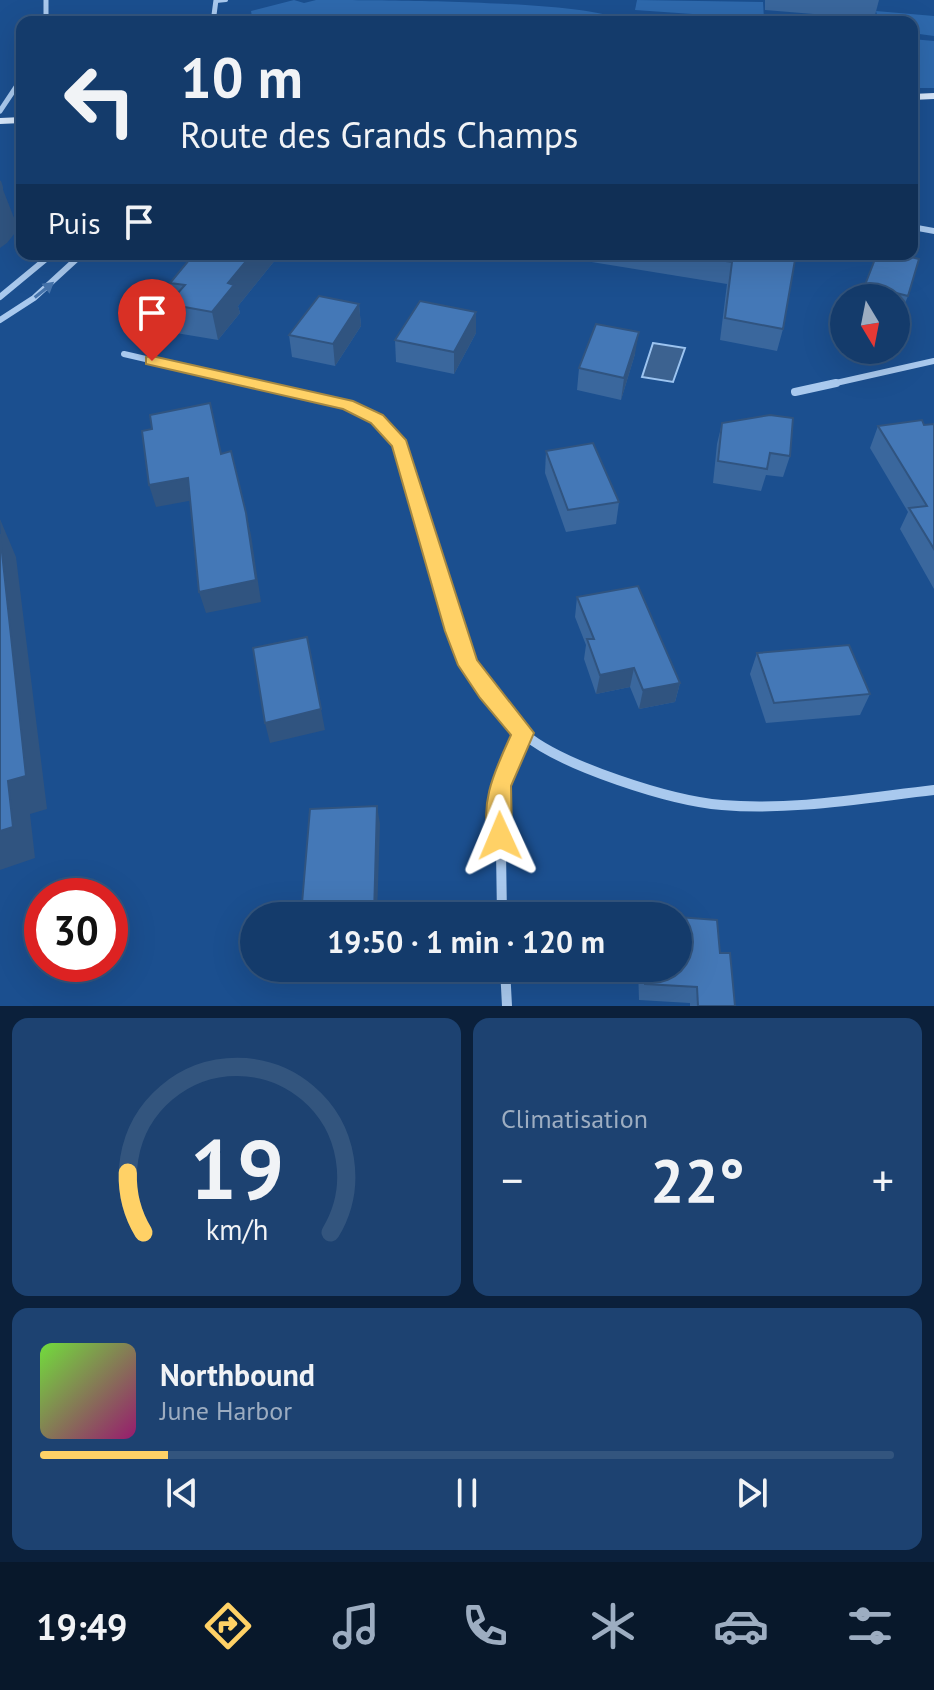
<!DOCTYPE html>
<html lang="fr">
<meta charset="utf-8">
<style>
:root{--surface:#143b6b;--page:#1d4271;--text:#f1f3f6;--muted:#9dadc1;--line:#33557e;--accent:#ffd166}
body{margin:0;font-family:"PT Sans",sans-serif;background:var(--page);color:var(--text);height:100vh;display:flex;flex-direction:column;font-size:30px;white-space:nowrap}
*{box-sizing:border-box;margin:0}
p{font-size:26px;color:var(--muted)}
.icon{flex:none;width:44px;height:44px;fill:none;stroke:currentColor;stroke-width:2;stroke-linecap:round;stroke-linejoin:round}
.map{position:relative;height:1006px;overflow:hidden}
.details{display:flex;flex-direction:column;gap:12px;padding:12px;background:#0b203b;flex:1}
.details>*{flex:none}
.banner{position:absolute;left:16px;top:16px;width:902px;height:244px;border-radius:16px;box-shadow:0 8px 32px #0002,0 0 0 2px var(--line);background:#143b6b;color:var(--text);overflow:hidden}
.needle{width:52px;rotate:170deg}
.tools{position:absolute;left:830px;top:284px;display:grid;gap:16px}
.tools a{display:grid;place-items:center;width:80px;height:80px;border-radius:50%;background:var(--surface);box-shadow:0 8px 32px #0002,0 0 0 2px var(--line);font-size:40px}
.speed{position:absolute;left:24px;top:878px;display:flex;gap:16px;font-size:40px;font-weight:700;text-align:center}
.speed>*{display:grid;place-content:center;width:104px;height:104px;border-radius:50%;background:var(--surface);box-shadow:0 8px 32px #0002,0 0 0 2px var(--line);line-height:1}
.speed .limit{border:12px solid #d22;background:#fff;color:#111}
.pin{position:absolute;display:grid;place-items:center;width:68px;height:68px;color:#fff;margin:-82px -34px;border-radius:50% 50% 50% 0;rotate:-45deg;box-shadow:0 0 8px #0007}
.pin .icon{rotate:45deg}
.me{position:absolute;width:88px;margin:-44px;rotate:359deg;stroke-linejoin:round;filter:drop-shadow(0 0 6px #0008)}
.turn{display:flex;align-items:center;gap:28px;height:168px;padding:0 32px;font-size:36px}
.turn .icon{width:104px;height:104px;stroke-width:2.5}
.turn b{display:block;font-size:56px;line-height:68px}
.then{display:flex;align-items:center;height:76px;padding:0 32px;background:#0003;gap:16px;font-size:30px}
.big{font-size:60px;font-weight:700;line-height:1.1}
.details .tile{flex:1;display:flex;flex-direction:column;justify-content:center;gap:12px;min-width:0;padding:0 28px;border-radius:16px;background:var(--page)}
.details .dial{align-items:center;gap:0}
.dial svg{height:208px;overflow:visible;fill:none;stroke:var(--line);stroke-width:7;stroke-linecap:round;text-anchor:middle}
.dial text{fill:var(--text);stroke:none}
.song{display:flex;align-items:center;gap:24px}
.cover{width:96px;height:96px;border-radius:12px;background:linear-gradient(135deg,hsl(100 70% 55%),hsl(320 70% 35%))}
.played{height:8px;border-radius:4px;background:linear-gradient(90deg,var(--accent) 15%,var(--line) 15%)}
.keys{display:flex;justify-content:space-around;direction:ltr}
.heat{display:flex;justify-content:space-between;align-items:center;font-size:44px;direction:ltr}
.details .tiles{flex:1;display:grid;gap:12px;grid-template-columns:1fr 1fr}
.tile:last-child{grid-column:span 2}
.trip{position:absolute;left:240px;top:902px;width:452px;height:80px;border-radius:40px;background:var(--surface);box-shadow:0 8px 32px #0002,0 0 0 2px var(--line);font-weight:700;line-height:80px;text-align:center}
.menu{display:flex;height:128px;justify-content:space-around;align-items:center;background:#08182b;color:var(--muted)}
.menu .icon{width:56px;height:56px}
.menu .current{color:var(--accent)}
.menu b{font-size:36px;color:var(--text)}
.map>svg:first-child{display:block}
.green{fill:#2e69ad}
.water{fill:#3c6290;stroke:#9cc4f0;stroke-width:2}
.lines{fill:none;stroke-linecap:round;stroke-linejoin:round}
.service{stroke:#a9c9ee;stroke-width:4}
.minor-far3{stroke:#a9c9ee;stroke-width:5}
.minor-far2{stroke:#a9c9ee;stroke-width:6}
.minor-far1{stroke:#a9c9ee;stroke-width:8}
.minor{stroke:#a9c9ee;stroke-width:10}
.tertiary{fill:#a9c9ee;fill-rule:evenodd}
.secondary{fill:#d6e6fa;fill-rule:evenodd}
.wall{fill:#3a679d}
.shaded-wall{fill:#305480}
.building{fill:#4478b7;stroke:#305480;stroke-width:2}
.oneway{fill:#4674ac}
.route{fill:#ffd166;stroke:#a68842;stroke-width:2}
</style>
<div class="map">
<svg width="934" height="1006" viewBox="0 0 934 1006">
<rect width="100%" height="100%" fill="#1b4f8f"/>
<g class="green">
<path d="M 294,0 L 304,3 L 316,0 C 364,0 600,0 624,22 L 253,22 L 251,11 Z"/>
<polygon points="637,0 763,2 764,19 635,10"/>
<polygon points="876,11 934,16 934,36 912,33 912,22 879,22"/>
<polygon points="912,39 934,41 934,88 912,88"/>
</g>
<polygon class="water" points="653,343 685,348 673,382 642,377"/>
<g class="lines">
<polyline class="service" points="216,1 226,0"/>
<g class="minor-far3">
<polyline points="46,0 46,22"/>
<polyline points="214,15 216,0"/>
<polyline points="0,111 22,78"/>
</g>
<g class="minor-far2">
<polyline points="0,297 52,254"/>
<polyline points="0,320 34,298 82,254"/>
<polyline points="124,354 259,385"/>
<polyline points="827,385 934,361"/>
</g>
<g class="minor-far1">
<polyline points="250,383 348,405 377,420 394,437 400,444 455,631 466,658"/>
<polyline points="795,392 836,383"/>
</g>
<g class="minor">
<path d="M 465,656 C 477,684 501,714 524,734 C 562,766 671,801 722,805 C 792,811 864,798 934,790"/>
<polyline points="502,916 500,786 523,733"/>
<polyline points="505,968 507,1006"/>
</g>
<polygon class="tertiary" points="912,224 934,228 934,234 912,230"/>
<g class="secondary">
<polygon points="934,93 934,99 912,100 912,94"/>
<polygon points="22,117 22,123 0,124 0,118"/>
</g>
</g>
<g class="wall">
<polygon points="765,0 879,0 874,19 765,10"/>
<polygon points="194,254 280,254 238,306 240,313 218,340 176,333 168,304 174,298 170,283"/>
<polygon points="355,254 378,254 375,258"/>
<polygon points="568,254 796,254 783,329 777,351 720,340 727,284 567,258"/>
<polygon points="865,285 908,296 899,318 896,317 896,298 861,298"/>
<polygon points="359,304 361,326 335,366 292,357 289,335"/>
<polygon points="476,333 454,374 396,362 395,340"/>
<polygon points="635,354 621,400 577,390 579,368"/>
<polygon points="722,423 790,456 783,477 766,475 761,491 713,483 717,444"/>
<polygon points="934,424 934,589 900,529 908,512 870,448 878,426"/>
<polygon points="546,451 619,502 616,524 566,532 545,473"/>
<polygon points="577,597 680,683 675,702 639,709 630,687 596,694 584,659 586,645 575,617"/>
<polygon points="757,653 870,694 860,715 766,723 750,674"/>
<polygon points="720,953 735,1006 690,1006 690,1003 639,1000 638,968 678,968"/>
</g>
<g class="shaded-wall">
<polygon points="2,187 16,223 15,233 7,243 0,248 0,199"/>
<polygon points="252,254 280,254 238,306 240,313 218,340 212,312 228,283"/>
<polygon points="359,304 361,326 335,366 333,344"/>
<polygon points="476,312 476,333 454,374 454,352"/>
<polygon points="639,332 635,354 621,400 624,378"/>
<polygon points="188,478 194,500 156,507 149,485"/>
<polygon points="246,513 251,535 261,602 206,613 199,592"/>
<polygon points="0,519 16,557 47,809 30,814 35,858 0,870 0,831 8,781"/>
<polygon points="634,668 630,687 596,694 600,675"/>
<polygon points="680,683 675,702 639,709 643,690"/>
<polygon points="321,709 325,730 270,743 265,723"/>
<polygon points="377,806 380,824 377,916 374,916"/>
</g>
<g class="building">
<polygon points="0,181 2,187 2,196 0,199"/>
<polygon points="194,254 252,254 228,283 234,285 212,312 168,304 185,285 170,283"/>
<polygon points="680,254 796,254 783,329 725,318 732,262"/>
<polygon points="877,254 899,254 919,259 908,296 865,285"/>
<polygon points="319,296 359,304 333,344 289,335"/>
<polygon points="420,301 476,312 454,352 395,340"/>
<polygon points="596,324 639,332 624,378 579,368"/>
<polygon points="210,403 221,454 231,451 246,513 256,580 199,592 188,478 149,485 142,431 152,429 150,415"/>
<polygon points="770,415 793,418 790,456 770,453 767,469 718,461 722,423"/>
<polygon points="922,420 924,425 934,424 934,549 909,508 927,506 878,426"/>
<polygon points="593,443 619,502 568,510 546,451"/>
<polygon points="0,534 26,776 8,781 13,827 0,831"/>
<polygon points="638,586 680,683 643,690 634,668 600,675 587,639 594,639 577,597"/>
<polygon points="307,637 321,709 265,723 253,648"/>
<polygon points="849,645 870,694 774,703 757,653"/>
<polygon points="377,806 374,915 301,915 310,809"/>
<polygon points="678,917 717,920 720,953 730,953 735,1006 698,1006 697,987 645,984 644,968 678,968"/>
</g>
<defs><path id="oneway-solid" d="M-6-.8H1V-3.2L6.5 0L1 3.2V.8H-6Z" transform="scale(2)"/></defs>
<use class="oneway" href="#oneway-solid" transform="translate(44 290) rotate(-39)"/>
<path class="route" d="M 152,356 L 353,401 L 383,415 L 406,440 L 477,660 L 534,733 L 511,786 L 512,836 L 508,844 L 500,848 L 492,844 C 476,808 496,768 511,735 L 480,698 L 458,665 L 445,631 L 392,446 L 371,423 L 343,409 L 146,364 L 146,357 Z"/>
</svg>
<div class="tools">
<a><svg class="needle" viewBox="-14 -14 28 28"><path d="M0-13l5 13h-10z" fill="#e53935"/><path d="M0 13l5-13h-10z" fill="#9dadc1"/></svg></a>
</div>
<div class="speed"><div class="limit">30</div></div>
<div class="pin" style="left:152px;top:361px;background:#d93025"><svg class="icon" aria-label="arrive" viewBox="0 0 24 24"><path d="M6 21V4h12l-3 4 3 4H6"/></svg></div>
<svg class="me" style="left:500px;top:836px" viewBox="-20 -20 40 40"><path d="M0-17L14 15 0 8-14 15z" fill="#ffd166" stroke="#fff" stroke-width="4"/></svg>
<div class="trip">19:50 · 1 min · 120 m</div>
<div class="banner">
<div class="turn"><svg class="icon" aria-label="left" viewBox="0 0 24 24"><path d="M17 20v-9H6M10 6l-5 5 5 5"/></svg><div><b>10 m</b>Route des Grands Champs</div></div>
<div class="then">Puis<svg class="icon" aria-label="arrive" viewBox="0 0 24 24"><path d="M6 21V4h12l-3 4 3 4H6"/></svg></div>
</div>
</div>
<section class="details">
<div class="tiles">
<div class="tile dial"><svg viewBox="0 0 100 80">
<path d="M14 69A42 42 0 1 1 86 69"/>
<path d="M14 69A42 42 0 0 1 8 46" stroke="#ffd166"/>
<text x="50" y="56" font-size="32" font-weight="700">19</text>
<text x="50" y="72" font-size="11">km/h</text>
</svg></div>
<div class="tile"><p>Climatisation</p>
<div class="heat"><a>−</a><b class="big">22°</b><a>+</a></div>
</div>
<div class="tile">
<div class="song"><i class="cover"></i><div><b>Northbound</b><p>June Harbor</p></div></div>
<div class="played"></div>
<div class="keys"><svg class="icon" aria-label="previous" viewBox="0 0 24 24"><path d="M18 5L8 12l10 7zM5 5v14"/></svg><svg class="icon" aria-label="pause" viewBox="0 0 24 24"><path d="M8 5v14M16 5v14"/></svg><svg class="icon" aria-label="next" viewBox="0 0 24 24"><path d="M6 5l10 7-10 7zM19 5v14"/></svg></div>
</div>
</div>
</section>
<nav class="menu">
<b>19:49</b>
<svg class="icon current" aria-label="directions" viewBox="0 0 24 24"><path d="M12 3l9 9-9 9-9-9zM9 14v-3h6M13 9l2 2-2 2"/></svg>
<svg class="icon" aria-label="music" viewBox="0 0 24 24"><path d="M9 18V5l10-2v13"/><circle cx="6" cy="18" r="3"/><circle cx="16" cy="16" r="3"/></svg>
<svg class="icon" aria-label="phone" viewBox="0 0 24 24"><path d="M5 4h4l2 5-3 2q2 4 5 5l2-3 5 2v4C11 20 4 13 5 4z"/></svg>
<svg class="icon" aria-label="climate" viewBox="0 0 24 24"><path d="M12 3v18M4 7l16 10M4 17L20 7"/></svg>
<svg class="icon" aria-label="car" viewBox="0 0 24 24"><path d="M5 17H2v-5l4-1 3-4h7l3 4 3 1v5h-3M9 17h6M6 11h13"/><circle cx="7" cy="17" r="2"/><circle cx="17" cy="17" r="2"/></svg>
<svg class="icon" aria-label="filters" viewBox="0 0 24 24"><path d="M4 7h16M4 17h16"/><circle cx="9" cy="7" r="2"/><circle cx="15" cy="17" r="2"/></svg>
</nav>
